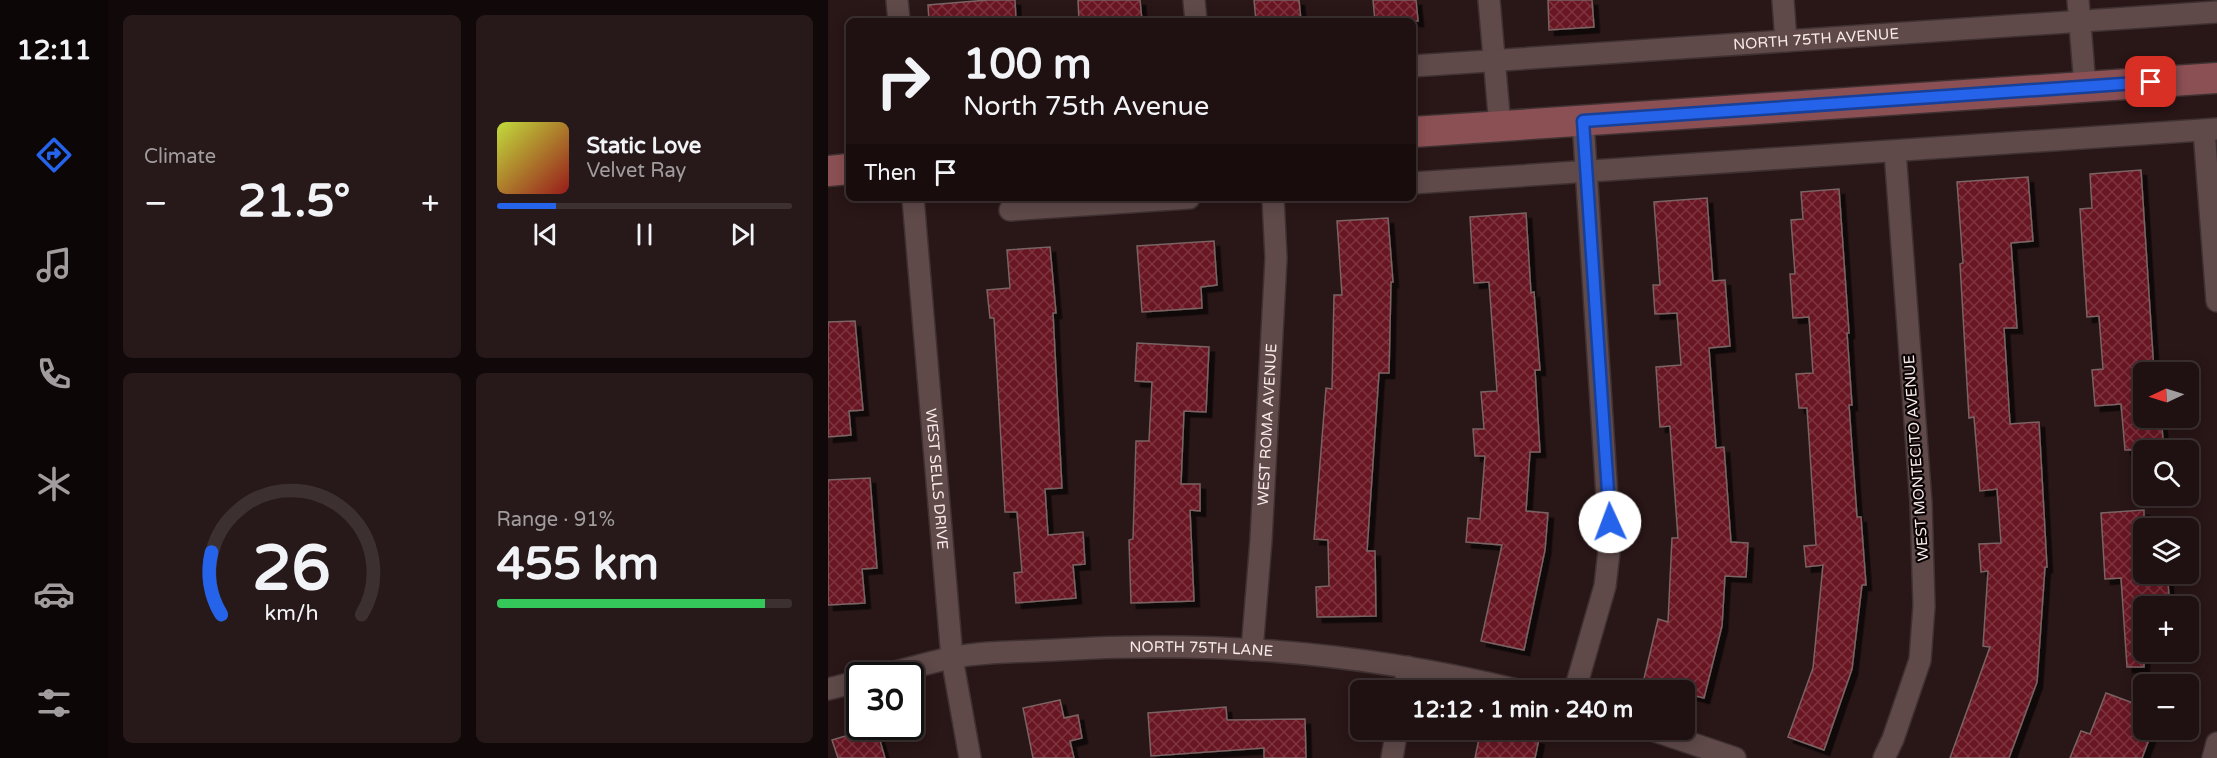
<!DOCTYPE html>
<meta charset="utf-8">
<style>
:root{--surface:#1f1011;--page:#27191a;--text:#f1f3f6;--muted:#a19d9f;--line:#3c3031;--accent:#2563eb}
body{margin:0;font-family:"Varela Round",sans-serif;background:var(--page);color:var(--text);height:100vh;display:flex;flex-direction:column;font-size:22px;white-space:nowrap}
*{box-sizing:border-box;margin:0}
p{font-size:20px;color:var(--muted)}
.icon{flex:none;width:33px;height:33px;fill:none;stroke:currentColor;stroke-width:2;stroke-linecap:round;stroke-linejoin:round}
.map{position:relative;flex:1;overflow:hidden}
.details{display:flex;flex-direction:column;gap:15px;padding:15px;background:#110909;width:720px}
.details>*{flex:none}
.banner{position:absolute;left:18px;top:18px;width:570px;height:183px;border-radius:9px;box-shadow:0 3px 15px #0003,0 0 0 2px var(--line);background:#1f1011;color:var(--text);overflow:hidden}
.needle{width:39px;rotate:266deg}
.fabs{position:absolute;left:1305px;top:362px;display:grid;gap:12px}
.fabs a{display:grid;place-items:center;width:66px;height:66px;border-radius:9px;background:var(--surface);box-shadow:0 3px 15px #0003,0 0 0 2px var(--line);font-size:30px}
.speed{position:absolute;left:18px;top:662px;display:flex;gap:12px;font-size:30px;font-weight:700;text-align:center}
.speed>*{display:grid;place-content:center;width:78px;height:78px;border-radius:50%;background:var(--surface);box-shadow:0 3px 15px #0003,0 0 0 2px var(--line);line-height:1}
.speed .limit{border:3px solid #111;border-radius:9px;background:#fff;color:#111}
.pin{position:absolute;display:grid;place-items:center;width:51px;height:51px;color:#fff;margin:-26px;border-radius:12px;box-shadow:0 3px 9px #0006}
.me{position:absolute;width:66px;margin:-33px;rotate:358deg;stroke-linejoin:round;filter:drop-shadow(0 0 4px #0008)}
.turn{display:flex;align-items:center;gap:21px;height:126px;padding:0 18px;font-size:27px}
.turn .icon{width:78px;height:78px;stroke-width:2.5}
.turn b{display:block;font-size:42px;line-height:51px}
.then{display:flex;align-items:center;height:57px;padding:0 18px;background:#0003;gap:12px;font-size:22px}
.big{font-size:45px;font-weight:700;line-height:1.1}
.details .tile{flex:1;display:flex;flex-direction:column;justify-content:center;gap:9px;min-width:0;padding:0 21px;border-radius:9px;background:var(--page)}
.details .dial{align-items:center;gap:0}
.dial svg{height:156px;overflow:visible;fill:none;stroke:var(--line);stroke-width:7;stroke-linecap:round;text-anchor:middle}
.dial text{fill:var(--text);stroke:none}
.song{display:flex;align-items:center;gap:18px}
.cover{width:72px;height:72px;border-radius:9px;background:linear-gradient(135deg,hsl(70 70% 55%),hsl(0 70% 35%))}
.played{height:6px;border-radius:3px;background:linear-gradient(90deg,var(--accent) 20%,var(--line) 20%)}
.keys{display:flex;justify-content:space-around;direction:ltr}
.heat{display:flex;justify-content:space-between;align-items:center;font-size:33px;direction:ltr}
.charge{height:9px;border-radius:4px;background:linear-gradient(90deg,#34c759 91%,var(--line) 0)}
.details .tiles{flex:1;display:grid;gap:15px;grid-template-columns:repeat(2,1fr)}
.trip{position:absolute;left:522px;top:680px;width:345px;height:60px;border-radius:9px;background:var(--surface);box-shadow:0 3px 15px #0003,0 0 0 2px var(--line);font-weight:700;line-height:60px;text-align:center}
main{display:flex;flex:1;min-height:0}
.menu{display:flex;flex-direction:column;width:108px;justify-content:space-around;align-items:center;background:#0c0607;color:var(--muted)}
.menu .icon{width:42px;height:42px}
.menu .on{color:var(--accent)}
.menu b{font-size:27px;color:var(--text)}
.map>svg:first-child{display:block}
.building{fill:url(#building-cross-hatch);stroke:#7a6363;stroke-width:1.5;filter:url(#shadow)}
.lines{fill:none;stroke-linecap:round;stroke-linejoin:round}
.street-casing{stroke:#3f3132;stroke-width:24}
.secondary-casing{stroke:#3f3132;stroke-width:33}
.street{stroke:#5f4949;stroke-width:21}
.secondary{stroke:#8b5054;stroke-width:30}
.route-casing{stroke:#184099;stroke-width:15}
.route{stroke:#2563eb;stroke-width:10}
.labels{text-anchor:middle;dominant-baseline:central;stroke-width:4.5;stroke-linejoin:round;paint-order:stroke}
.street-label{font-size:15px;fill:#f9ebeb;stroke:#0c0505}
</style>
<main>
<nav class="menu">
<b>12:11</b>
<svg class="icon on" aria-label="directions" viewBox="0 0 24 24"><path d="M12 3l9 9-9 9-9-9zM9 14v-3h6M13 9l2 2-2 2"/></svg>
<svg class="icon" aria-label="music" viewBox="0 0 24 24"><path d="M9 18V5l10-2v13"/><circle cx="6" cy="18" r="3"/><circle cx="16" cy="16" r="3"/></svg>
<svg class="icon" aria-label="phone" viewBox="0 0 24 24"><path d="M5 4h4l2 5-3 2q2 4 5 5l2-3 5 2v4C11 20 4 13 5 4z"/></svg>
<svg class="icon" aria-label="climate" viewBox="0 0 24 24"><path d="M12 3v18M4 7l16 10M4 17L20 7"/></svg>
<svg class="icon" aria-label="car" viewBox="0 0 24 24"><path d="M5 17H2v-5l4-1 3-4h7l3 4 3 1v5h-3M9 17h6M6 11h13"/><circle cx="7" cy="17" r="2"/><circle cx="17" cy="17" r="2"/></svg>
<svg class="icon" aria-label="filters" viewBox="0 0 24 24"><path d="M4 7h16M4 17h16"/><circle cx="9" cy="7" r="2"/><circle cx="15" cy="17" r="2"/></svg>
</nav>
<section class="details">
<div class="tiles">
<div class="tile"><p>Climate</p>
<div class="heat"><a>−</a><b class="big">21.5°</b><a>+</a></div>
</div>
<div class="tile">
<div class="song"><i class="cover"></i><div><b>Static Love</b><p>Velvet Ray</p></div></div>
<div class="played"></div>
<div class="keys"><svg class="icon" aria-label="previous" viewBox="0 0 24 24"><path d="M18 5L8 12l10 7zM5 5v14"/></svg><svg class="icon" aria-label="pause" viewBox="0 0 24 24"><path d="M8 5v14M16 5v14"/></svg><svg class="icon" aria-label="next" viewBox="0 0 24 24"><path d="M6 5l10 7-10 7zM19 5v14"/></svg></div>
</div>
<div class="tile dial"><svg viewBox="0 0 100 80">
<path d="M14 69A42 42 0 1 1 86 69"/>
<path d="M14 69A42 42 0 0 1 9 37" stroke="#2563eb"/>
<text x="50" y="56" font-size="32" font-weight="700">26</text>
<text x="50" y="72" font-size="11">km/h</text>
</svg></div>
<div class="tile"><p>Range · 91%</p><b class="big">455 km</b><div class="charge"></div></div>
</div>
</section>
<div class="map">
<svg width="1389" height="758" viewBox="0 0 1389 758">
<defs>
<pattern id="building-cross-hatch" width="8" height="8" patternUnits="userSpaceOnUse" patternTransform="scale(1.5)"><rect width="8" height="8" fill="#681320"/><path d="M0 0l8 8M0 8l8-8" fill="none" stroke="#7e3641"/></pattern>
<filter id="shadow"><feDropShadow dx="5.5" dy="5.5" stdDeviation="0" flood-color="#0009"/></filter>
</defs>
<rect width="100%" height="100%" fill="#291617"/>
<g class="building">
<polygon points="160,0 187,0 188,21 101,21 100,5"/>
<polygon points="250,0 312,0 314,21 251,21"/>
<polygon points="426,0 471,0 473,21 428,21"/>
<polygon points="545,0 588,0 590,21 547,21"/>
<polygon points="720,0 764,0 766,27 721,30"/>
<polygon points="1313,170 1326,372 1316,372 1316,417 1333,417 1336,450 1297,450 1293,404 1267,406 1264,370 1275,369 1271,316 1259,317 1252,209 1264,208 1262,174"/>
<polygon points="1200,177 1205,241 1183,243 1189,328 1176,328 1182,424 1211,422 1219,567 1217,567 1209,682 1181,758 1122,758 1162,647 1155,646 1160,571 1153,572 1151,544 1173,543 1169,489 1152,491 1146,417 1141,418 1132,264 1135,263 1129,182"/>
<polygon points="1011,189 1021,333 1019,333 1024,405 1021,405 1029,517 1033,517 1038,585 1034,585 1024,669 996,750 960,737 985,668 995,565 978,567 976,546 988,545 979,408 971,408 968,374 985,373 981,317 965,318 962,274 967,274 963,220 975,219 973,192"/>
<polygon points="879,198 885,281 897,280 902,346 881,348 888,448 896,447 903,542 920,543 918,577 897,576 894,626 876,698 856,693 856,690 844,690 815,683 830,619 840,622 844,538 850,538 842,426 832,427 828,367 853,365 849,313 827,314 825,285 832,285 826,202"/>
<polygon points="698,213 703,293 706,292 712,370 707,370 712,452 702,452 698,511 720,513 717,550 696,650 653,641 674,545 638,542 640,518 652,519 657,456 647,456 645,429 656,429 653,392 669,391 661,282 646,283 642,217"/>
<polygon points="560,218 565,282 563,282 561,373 551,373 539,551 547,551 548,616 489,617 488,587 501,586 500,540 486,539 498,388 504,389 506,295 514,295 509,221"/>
<polygon points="386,241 389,285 373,287 374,308 314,312 309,246"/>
<polygon points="222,247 228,313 225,313 234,488 217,489 220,535 255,532 257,564 245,565 248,598 188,603 186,573 194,572 189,512 177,512 166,318 162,318 159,290 182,288 179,250"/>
<polygon points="27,321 35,410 21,411 23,435 0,437 0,322"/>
<polygon points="309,343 381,347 378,412 356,411 353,484 372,484 372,511 362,510 366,601 303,603 301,540 305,539 308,441 321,441 324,382 307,381"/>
<polygon points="42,478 49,568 34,569 37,603 0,605 0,480"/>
<polygon points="1316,510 1316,573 1339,573 1342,606 1316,606 1316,667 1299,667 1293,578 1277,579 1273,513"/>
<polygon points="1278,693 1316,707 1316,729 1325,729 1314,758 1242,758 1253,731 1262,734"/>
<polygon points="232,700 236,718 250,715 254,738 242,741 246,758 205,758 195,708"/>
<polygon points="398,707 399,720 477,719 478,758 436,758 436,748 323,756 320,713"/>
<polygon points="48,727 57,758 10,758 4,740"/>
<polygon points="653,729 663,729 711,739 707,758 647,758"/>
</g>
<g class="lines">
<g class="street-casing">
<g id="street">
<polyline points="69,0 71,21"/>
<polyline points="366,0 368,21"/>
<polyline points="661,0 672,126"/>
<polyline points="955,0 958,41"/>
<polyline points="1250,0 1257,86"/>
<path id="s1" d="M 585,66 L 1389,12"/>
<polyline points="1376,130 1389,301"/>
<polyline points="585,183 1389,129"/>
<path id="s2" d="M 85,198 L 124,658 L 142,758"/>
<polyline points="182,210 361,198"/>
<path id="s3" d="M 424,650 L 433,540 L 448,258 L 445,198"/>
<path id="s4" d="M 56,675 C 78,669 100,663 122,658 C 156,651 193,652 227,650 C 381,640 538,653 689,690"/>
<polyline points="0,689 32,681"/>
<polyline points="576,690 580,667"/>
<polyline points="747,690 777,586 782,543 755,121"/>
<polyline points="821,729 907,758"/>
<polyline points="564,758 569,729"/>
<polyline points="1056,758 1065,739 1092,660 1096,606 1093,503 1067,151"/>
<polyline points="1385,758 1389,743"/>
</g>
</g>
<g class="secondary-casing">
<g id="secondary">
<polyline points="585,132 1389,78"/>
<polyline points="0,171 21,169"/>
</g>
</g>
<use href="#street" class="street"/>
<use href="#secondary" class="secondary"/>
</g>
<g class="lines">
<g class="route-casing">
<polyline id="route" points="782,522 755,121 1323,82"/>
</g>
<use href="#route" class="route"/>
</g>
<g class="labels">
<g class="street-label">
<text stroke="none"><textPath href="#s1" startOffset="404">NORTH 75TH AVENUE</textPath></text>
<text stroke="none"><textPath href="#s3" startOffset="226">WEST ROMA AVENUE</textPath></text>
<text transform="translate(1088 458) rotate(-94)">WEST MONTECITO AVENUE</text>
<text stroke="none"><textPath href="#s2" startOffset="282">WEST SELLS DRIVE</textPath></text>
<text stroke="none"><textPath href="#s4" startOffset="320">NORTH 75TH LANE</textPath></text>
</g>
</g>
</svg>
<div class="fabs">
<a><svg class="needle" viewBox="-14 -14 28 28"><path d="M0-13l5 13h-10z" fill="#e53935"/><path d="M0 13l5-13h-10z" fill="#a19d9f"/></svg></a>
<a><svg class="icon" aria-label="search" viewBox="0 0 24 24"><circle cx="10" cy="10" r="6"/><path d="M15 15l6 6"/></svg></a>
<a><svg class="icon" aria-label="layers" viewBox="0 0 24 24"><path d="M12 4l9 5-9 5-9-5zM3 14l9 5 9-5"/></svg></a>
<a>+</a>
<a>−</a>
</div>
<div class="speed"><div class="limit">30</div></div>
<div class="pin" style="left:1323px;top:82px;background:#d93025"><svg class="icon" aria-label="arrive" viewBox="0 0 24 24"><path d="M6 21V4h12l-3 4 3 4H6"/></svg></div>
<svg class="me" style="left:782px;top:522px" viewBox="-20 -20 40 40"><circle r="19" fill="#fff"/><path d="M0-13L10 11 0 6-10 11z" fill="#2563eb"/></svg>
<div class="trip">12:12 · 1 min · 240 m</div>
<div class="banner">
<div class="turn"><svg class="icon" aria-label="right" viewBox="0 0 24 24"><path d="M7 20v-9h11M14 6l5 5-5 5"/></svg><div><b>100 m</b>North 75th Avenue</div></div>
<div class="then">Then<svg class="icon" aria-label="arrive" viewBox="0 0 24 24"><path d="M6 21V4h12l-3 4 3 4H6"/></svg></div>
</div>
</div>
</main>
